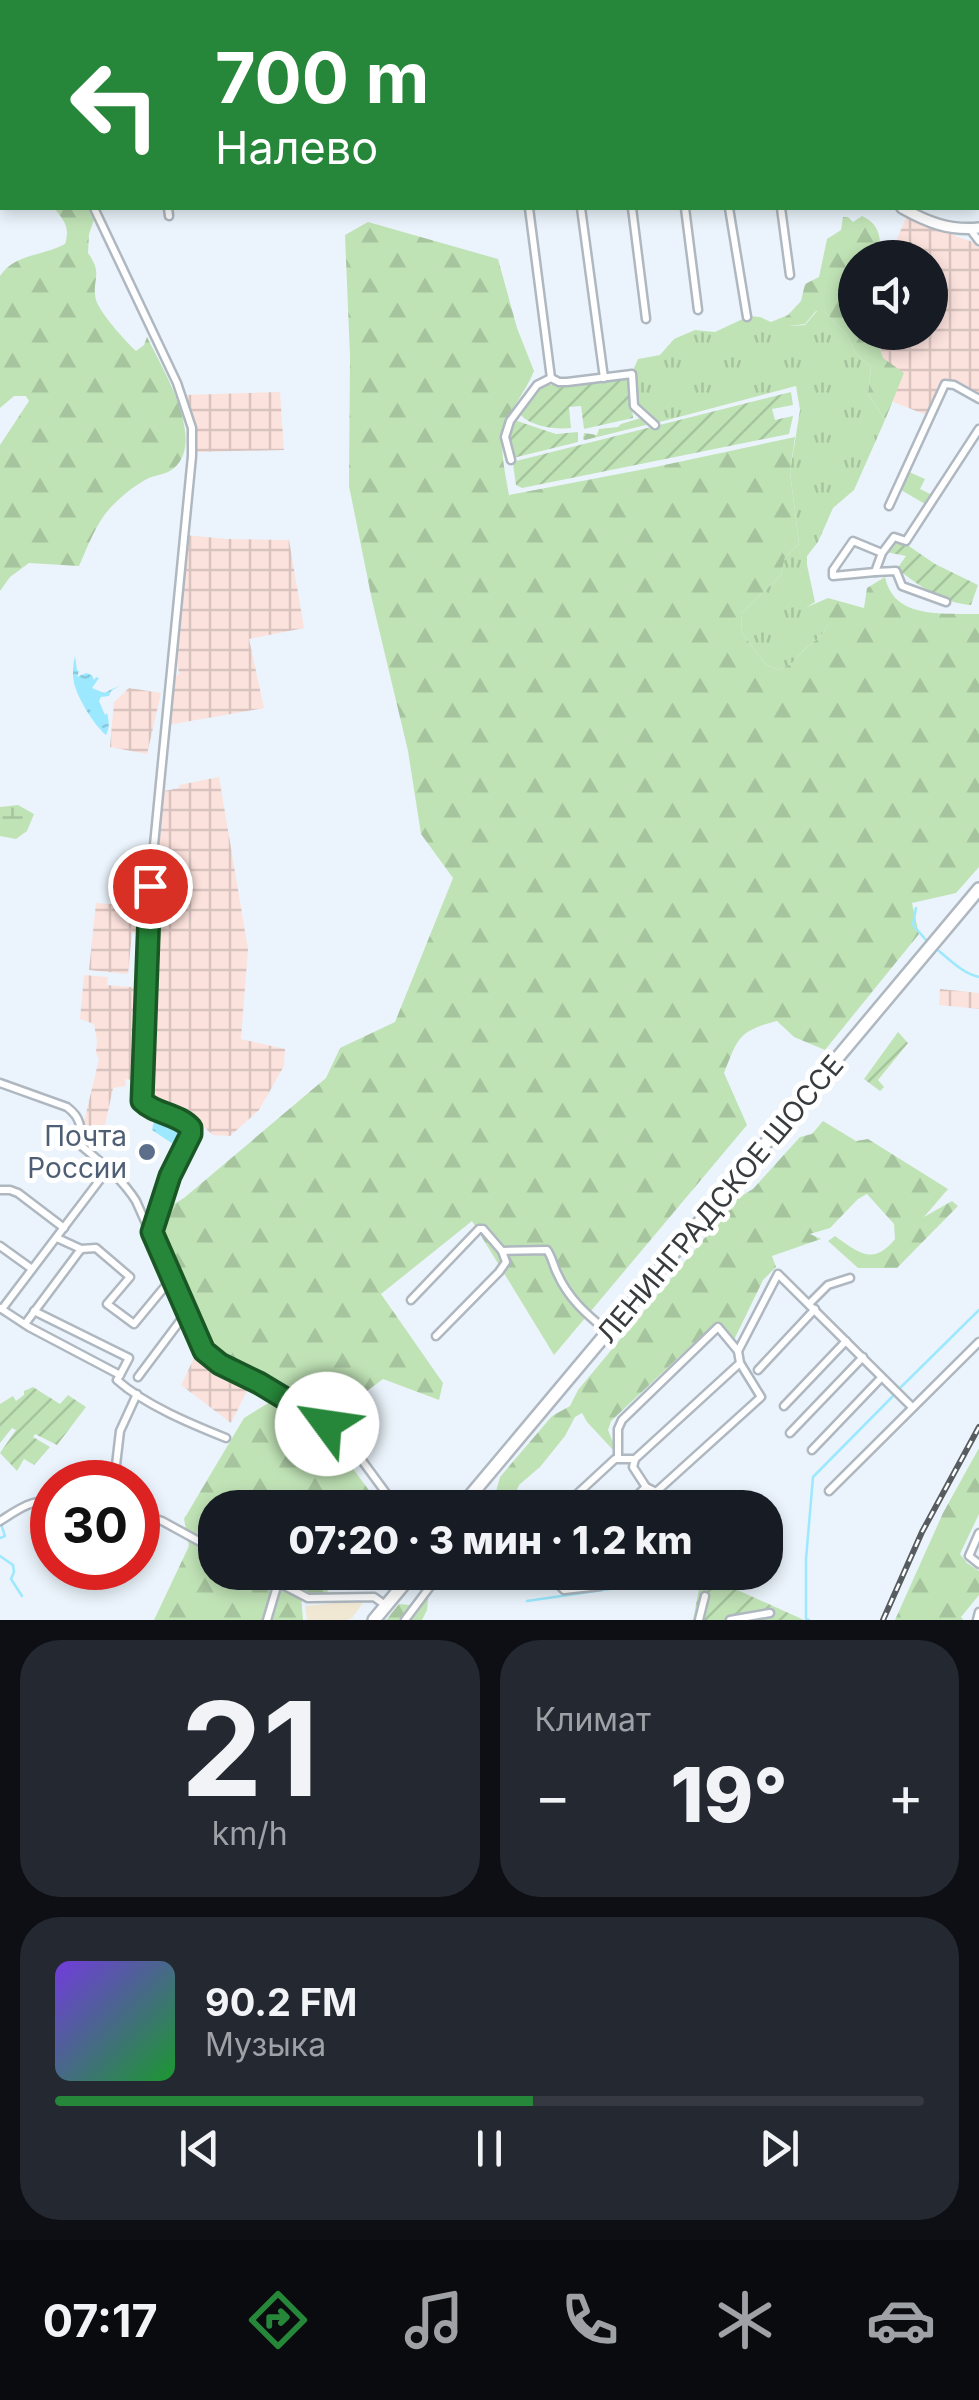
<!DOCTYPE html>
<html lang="ru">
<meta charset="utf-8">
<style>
:root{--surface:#171b24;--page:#242831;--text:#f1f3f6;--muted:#9ea1a6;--line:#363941;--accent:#268639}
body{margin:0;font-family:Inter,sans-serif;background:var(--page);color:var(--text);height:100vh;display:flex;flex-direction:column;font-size:38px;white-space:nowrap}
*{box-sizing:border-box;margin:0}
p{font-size:32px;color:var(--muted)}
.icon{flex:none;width:55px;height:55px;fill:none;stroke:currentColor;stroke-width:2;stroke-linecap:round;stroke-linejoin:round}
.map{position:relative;height:1620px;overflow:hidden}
.sheet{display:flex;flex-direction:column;gap:20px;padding:20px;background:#0d0f14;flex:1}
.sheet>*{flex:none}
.hud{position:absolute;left:0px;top:0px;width:980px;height:210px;box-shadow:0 5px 15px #0003;background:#268639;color:#fff;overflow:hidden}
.controls{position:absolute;left:838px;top:240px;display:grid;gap:20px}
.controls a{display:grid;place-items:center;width:110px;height:110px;border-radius:50%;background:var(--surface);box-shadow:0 5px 15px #0003;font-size:50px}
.speed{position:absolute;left:30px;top:1460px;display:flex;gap:20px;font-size:50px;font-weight:700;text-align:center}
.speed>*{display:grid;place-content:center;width:130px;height:130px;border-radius:50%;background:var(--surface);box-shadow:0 5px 15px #0003;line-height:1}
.speed .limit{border:15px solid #d22;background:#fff;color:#111}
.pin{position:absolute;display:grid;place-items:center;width:85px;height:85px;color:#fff;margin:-42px;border:5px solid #fff;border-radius:50%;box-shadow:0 2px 10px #0007}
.me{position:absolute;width:110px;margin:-55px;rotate:301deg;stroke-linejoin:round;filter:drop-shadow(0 0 8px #0008)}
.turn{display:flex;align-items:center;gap:35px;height:210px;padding:0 50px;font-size:45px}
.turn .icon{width:130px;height:130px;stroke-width:2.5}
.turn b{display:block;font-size:70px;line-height:85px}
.big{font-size:75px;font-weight:800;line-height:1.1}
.sheet .widget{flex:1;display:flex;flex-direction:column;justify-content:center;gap:15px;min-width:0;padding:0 35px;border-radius:40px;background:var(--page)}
.sheet .dial{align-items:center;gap:0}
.dial b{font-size:130px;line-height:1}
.song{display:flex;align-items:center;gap:30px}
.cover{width:120px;height:120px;border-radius:15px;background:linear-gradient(135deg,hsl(260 70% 55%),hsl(130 70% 35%))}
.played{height:10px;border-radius:5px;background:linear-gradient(90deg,var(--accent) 55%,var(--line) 55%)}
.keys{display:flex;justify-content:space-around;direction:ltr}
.heat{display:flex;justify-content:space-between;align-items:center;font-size:55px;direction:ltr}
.sheet .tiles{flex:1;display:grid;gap:20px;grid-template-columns:1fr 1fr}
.widget:last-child{grid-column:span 2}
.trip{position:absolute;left:198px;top:1490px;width:585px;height:100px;border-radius:40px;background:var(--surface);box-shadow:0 5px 15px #0003;font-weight:800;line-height:100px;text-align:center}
.menu{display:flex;height:160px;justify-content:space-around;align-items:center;background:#090b0e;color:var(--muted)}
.menu .icon{width:70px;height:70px}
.menu .on{color:var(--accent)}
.menu b{font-size:45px;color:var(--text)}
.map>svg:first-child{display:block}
.commercial{fill:#f1e8d3}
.industrial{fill:url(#industrial-grid)}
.grass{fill:url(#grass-tufts)}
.forest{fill:url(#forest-firs)}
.wetland{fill:url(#wetland-marsh)}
.garden{fill:url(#garden-furrows)}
.water{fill:url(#water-ripples)}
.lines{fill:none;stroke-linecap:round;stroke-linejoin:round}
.stream{stroke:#9ce8fe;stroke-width:2.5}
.minor-casing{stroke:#afb8c0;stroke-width:11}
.major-casing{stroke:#afb8c0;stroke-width:14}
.highway-casing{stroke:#afb8c0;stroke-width:16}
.minor{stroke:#fff;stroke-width:6}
.major{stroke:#fff;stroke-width:9}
.highway{stroke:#fff;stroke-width:11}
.rail-casing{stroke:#575c60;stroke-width:6}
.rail{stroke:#fff;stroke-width:2.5;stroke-dasharray:8;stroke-linecap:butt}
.route-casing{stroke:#195725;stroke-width:25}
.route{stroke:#268639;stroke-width:18}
.service-dot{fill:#5c6f8a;stroke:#fff;stroke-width:4}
.labels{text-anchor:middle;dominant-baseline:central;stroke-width:10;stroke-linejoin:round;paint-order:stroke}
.service-label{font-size:28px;fill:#4e5e75;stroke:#fff;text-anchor:end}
.street-label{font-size:28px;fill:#383c3f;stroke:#fff}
</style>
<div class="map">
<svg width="979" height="1620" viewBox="0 0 979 1620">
<defs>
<pattern id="industrial-grid" width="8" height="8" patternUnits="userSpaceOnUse" patternTransform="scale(2.5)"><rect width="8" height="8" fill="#fce2dd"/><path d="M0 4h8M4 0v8" fill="none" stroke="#d9c3bf"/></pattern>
<pattern id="grass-tufts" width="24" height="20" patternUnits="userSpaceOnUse" patternTransform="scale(2.5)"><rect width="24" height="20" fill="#c0e3b6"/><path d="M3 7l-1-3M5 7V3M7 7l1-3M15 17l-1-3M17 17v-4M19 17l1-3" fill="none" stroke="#a6c49e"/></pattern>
<pattern id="forest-firs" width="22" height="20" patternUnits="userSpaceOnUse" patternTransform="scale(2.5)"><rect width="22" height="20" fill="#c0e3b6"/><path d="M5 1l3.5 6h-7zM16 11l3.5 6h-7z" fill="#a6c49e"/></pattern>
<pattern id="wetland-marsh" width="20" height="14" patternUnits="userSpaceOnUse" patternTransform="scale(2.5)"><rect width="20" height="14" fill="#c0e3b6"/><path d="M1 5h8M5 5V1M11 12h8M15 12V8" fill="none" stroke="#a6c49e"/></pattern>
<pattern id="garden-furrows" width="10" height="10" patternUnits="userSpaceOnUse" patternTransform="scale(2.5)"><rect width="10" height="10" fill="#c0e3b6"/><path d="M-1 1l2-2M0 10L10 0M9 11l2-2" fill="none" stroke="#a6c49e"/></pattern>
<pattern id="water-ripples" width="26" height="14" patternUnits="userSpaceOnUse" patternTransform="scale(2.5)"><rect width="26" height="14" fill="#9ce8fe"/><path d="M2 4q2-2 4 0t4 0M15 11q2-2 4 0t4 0" fill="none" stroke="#87c8db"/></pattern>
</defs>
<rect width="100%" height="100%" fill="#ebf4fc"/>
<polygon class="commercial" points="365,1600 352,1618 347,1620 307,1620 305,1606"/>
<g class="industrial">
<polygon points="906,218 954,232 955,236 973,242 979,247 979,392 976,396 959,385 942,379 926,415 891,401 883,358 875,333 930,332 930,258 889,257"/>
<polygon points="280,392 284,450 194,452 195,428 185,395"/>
<polygon points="186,535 227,539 289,540 304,628 249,639 264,708 168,725 173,678 179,674 176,651"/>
<polygon points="129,688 161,693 147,754 110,747 114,702"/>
<polygon points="219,777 248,949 241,1039 285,1049 284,1066 259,1110 230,1136 213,1135 205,1128 150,1105 144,1100 145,1070 148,1068 145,1061 145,1043 151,1043 151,1041 146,1039 145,1020 152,1020 155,980 148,973 152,889 159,860 157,834 160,833 161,827 158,823 161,794 164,791 179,788 179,785"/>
<polygon points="96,903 125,905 129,903 130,906 140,906 139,933 132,933 128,974 89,970"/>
<polygon points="84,975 108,977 107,985 141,988 141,1021 137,1024 137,1028 142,1029 139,1081 125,1079 126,1086 113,1088 105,1125 83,1126 99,1059 96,1053 97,1041 94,1024 80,1019"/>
<polygon points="940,989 979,993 979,1009 939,1005"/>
<polygon points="195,1356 249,1387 231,1423 181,1385"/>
</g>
<g class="grass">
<path d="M 817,311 L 824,311 L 847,335 L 855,353 L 871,367 L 868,394 L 885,420 L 854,490 L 833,508 L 818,542 L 807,556 L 807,565 L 815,602 L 807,607 L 828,625 C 818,642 817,638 805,649 C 791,662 799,661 779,670 L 766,665 L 742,633 L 741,614 L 781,575 L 785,557 L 799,544 L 790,472 L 800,410 L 796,386 L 656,423 L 636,405 L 634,368 L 638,359 L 660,355 L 674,339 L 695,330 L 715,332 L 749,316 L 760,317 L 771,322 L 788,315 L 790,326 L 805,325 Z"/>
<polygon points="909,472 925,479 920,489 932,495 925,504 901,490"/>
</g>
<g class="forest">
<path d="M 54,208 L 88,208 L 94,220 L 89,234 L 88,253 C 104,275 91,280 96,300 C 100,313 126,342 136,351 L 144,345 L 147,337 C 161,366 207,440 174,468 C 167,475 153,475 145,480 C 134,486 122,496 114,504 C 97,520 88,546 79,566 L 29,563 L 10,577 L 0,591 L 0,445 L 29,401 L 26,396 L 14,396 L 0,408 L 0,276 C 14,254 43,256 65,244 C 70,228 65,221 54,208 Z"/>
<path d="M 862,216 C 881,225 881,239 879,257 L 855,258 L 855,332 L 875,333 L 883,358 L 904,373 L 885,420 L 868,394 L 871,367 L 855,353 L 847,335 L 824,311 L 816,311 L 805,324 L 789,326 L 788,315 L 801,301 L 805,284 L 819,277 L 827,239 L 841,230 L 843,217 L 848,217 L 853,222 Z"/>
<path d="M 368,222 L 498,259 L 517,328 L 534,371 C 527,389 514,404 506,422 C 497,440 506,476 509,495 L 655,467 L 795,437 L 790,472 L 799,544 L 785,557 L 781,575 L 741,614 L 742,633 L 766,665 L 779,670 C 799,661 791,662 805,649 C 817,638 818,642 828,625 C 816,624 809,619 807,607 L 828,598 L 864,608 L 867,588 L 885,577 C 894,620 944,613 979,614 L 979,867 L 956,893 L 912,903 L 919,934 L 825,1050 L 794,1037 L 777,1021 C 738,1031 738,1038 724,1073 L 747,1125 L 554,1355 L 472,1221 L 381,1294 L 443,1383 L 439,1400 L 383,1379 L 355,1400 L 357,1417 L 347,1434 L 208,1349 L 196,1302 L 181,1285 L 164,1240 L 167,1208 L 184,1198 L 326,1078 L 340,1048 L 395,1022 L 453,878 L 421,834 L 408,751 L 372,600 L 349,486 L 350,356 L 345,235 Z"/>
<polygon points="644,417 650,424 585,440 583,439 584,433 597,435 599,429 618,427 621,424"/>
<path d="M 823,1121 L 856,1141 L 868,1139 L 948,1189 L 924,1217 L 952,1201 L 958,1206 L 897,1268 L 858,1268 L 828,1241 L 835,1236 C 859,1253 873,1266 895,1239 L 894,1224 L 867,1194 L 858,1199 L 830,1228 L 810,1234 L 821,1239 L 772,1256 L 776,1267 L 763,1280 L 733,1342 L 714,1324 L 611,1421 L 608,1430 L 615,1447 L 614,1451 L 587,1422 L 582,1413 L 575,1417 L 565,1436 L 540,1467 L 519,1485 L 513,1499 L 503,1507 L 484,1508 L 495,1495 L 500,1477 L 552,1416 L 570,1406 L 578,1390 L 738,1198 L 753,1189 L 800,1137 L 812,1134 Z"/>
<polygon points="270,1402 330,1438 374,1497 368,1507 215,1508 215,1572 359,1573 361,1582 347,1576 331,1582 327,1593 301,1595 303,1620 154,1620 189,1546 184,1519 244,1418"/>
<polygon points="979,1448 979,1514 960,1554 967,1563 979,1571 979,1595 961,1617 963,1620 895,1620 943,1513"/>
<polygon points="419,1597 428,1599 427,1610 422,1620 386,1620 399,1604 410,1605"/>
</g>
<polygon class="wetland" points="18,805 34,814 27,831 16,839 0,836 0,807"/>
<g class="garden">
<path d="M 629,378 L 633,418 L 584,429 L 581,406 L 569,407 L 571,428 C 556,430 530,426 521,415 L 538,386 Z"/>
<polygon points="791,392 793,405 772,409 775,420 793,416 789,434 522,488 516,485 513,464 516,461"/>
<path d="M 514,420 L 556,434 L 578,432 L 578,442 L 513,458 C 508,444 503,432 514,420 Z"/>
<path d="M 894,539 L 903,542 L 935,564 L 978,585 L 971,605 C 942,603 920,586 897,569 L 906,556 L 886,552 Z"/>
<polygon points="898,1032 908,1043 878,1080 884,1087 880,1091 864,1079"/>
<polygon points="33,1387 60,1404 68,1395 86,1407 57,1445 35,1434 33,1437 50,1447 34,1465 24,1459 17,1471 0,1453 16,1430 12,1428 0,1443 0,1404 13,1396 16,1401 24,1395 24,1391"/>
<polygon points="702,1574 804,1620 693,1620"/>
</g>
<g class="water">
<path d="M 75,656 L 77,670 L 79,671 L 77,677 L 86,673 L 92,675 L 94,680 L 96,677 L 99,678 L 92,688 L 104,693 L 121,685 L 111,691 L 109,696 L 101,697 L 99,701 L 105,715 L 107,713 C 109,721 110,728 106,735 C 94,725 78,699 74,683 C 72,674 73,665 75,656 Z"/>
<polygon points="162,1118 184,1134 179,1145 176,1146 152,1130 154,1121"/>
</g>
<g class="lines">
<g class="stream">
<polyline points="811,0 813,2"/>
<polyline points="916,908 913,925 926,940"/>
<path d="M 939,951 C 951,961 964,974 979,977"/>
<polyline points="898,1390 979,1310"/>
<polyline points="0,1538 5,1536 1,1524"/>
<polyline points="0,1556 13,1565 14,1572 11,1579 22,1596"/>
<polyline points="527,1601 700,1576"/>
<polyline points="809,1620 806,1619 806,1559 813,1477 894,1395"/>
</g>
<g class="minor-casing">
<g id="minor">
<polyline points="291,0 292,2"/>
<polyline points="583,2 584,0"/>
<polyline points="618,2 620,0"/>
<polyline points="676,2 678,0"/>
<polyline points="735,2 737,0"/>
<polyline points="94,208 177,383 192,428 192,456 150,886 142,1096 145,1105 185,1122 189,1125 191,1131 171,1176 152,1232"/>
<polyline points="168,208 169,216"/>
<polyline points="529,208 551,378"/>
<polyline points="581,208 604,378"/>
<polyline points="632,208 646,319"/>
<polyline points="685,208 698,310"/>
<polyline points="729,208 747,317"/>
<polyline points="781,208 790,275"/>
<polyline points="970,229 979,241"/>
<polyline points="511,460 505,437 510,421 537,385 551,378 559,382 567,382 632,374 634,406 655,425"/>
<polyline points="889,506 945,384 954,385 979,399"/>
<polyline points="882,553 875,572 833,576 833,570 853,541 882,553 894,537 906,541 979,429"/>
<polyline points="875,572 896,571 902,586 946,602"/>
<path d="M 0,1083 L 67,1107 C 80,1117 83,1127 78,1143 C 99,1161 121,1177 136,1201 L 203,1351 L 220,1364 L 259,1383 L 336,1431 L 358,1455 L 397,1508"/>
<polyline points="0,1190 10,1190 18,1193 64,1228"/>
<polyline points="57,1238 81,1249 96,1248 130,1277 107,1304 134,1324 172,1278"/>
<polyline points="0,1246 32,1269"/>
<path d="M 502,1251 L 547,1250 C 552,1257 553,1265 557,1273 C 568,1298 586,1314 607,1331"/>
<polyline points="411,1300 479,1229 483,1229 502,1251 506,1262 499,1272 436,1336"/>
<polyline points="809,1304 828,1285 850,1278"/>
<path d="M 0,1308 L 29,1327 L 120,1375 L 117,1380 C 145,1405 191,1424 226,1438"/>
<polyline points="2,1309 102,1177 112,1175"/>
<polyline points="34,1311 129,1358 120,1375"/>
<polyline points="25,1324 81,1249"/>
<polyline points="758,1370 815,1309"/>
<polyline points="138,1377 186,1313"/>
<polyline points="784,1406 846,1341"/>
<polyline points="790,1433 863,1357"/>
<polyline points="812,1450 881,1378"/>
<polyline points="618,1458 618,1429 622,1420 718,1327 738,1351"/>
<polyline points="635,1459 633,1467 646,1487 656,1492 761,1397 740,1363"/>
<polyline points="114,1482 120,1431 137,1394"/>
<polyline points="829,1491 979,1342"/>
<polyline points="503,1508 516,1500 522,1508"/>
<polyline points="562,1508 615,1459 635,1459 740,1363 738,1351 778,1274 912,1407"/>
<polyline points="624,1508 646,1487"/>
<polyline points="138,1513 162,1521 215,1550"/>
<path d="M 0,1521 C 19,1509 29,1501 52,1500"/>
<polyline points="979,1533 969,1556 979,1564"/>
<polyline points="258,1572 308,1598 374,1597 381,1602"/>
<polyline points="547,1572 564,1590 600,1586 615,1572"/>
<polyline points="267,1620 278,1583"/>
<polyline points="405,1620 441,1572"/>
<polyline points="699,1620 705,1596"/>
<polyline points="730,1620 770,1613"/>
<polyline points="977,1620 979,1612"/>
</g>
</g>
<g class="major-casing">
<g id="major">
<polyline points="544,0 548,2"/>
<polyline points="248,2 254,0"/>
<polyline points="0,97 2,96"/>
<path d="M 902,208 C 927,222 949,231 979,228"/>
</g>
</g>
<g class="highway-casing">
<g id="highway">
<polyline points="460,1508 979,889"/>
<polyline points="374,1620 414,1572"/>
</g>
</g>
<use href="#minor" class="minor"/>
<use href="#major" class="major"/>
<use href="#highway" class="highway"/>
<g class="rail-casing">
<polyline id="rail" points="883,1620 922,1532 979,1427"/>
</g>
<use href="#rail" class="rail"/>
</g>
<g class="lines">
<g class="route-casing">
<path id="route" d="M 150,886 L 142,1101 C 155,1114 179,1114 191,1128 L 191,1134 L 170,1176 L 152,1232 L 204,1351 L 220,1364 L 259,1383 L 327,1424"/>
</g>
<use href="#route" class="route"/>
</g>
<circle class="service-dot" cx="147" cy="1152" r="10"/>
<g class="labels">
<g class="service-label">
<text x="127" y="1136">Почта<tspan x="127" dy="32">России</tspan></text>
</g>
<g class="street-label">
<text transform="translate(720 1199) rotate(-50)">ЛЕНИНГРАДСКОЕ ШОССЕ</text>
</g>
</g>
</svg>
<div class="controls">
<a><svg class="icon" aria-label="sound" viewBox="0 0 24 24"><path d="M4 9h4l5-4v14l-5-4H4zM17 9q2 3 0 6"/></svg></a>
</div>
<div class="speed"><div class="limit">30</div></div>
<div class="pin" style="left:150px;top:886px;background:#d93025"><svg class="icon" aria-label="arrive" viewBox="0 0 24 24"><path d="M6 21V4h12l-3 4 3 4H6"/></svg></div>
<svg class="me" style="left:327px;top:1424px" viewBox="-20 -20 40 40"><circle r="19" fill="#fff"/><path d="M0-13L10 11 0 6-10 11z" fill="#268639"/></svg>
<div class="trip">07:20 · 3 мин · 1.2 km</div>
<div class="hud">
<div class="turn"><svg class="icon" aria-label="left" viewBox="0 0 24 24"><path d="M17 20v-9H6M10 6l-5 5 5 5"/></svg><div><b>700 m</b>Налево</div></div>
</div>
</div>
<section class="sheet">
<div class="tiles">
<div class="widget dial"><b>21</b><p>km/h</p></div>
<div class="widget"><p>Климат</p>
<div class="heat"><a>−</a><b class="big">19°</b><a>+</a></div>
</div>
<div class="widget">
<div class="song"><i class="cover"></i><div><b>90.2 FM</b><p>Музыка</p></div></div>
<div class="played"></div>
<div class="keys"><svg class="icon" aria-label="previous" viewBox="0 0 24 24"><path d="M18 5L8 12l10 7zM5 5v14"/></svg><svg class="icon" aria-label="pause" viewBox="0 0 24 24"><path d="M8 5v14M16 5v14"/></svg><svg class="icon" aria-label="next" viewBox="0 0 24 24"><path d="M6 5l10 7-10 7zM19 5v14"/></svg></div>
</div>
</div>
</section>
<nav class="menu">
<b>07:17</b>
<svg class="icon on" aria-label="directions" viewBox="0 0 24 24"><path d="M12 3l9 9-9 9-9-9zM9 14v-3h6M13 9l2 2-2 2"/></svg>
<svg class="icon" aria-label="music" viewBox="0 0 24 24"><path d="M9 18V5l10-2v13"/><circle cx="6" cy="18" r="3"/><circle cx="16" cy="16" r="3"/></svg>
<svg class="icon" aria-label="phone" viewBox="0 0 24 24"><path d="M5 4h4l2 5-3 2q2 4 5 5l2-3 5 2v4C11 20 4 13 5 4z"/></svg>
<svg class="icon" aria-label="climate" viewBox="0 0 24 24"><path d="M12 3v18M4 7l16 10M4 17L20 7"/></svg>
<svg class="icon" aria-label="car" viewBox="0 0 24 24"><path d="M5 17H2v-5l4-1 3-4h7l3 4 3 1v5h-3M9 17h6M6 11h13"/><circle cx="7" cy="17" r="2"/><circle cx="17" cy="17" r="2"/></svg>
</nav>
